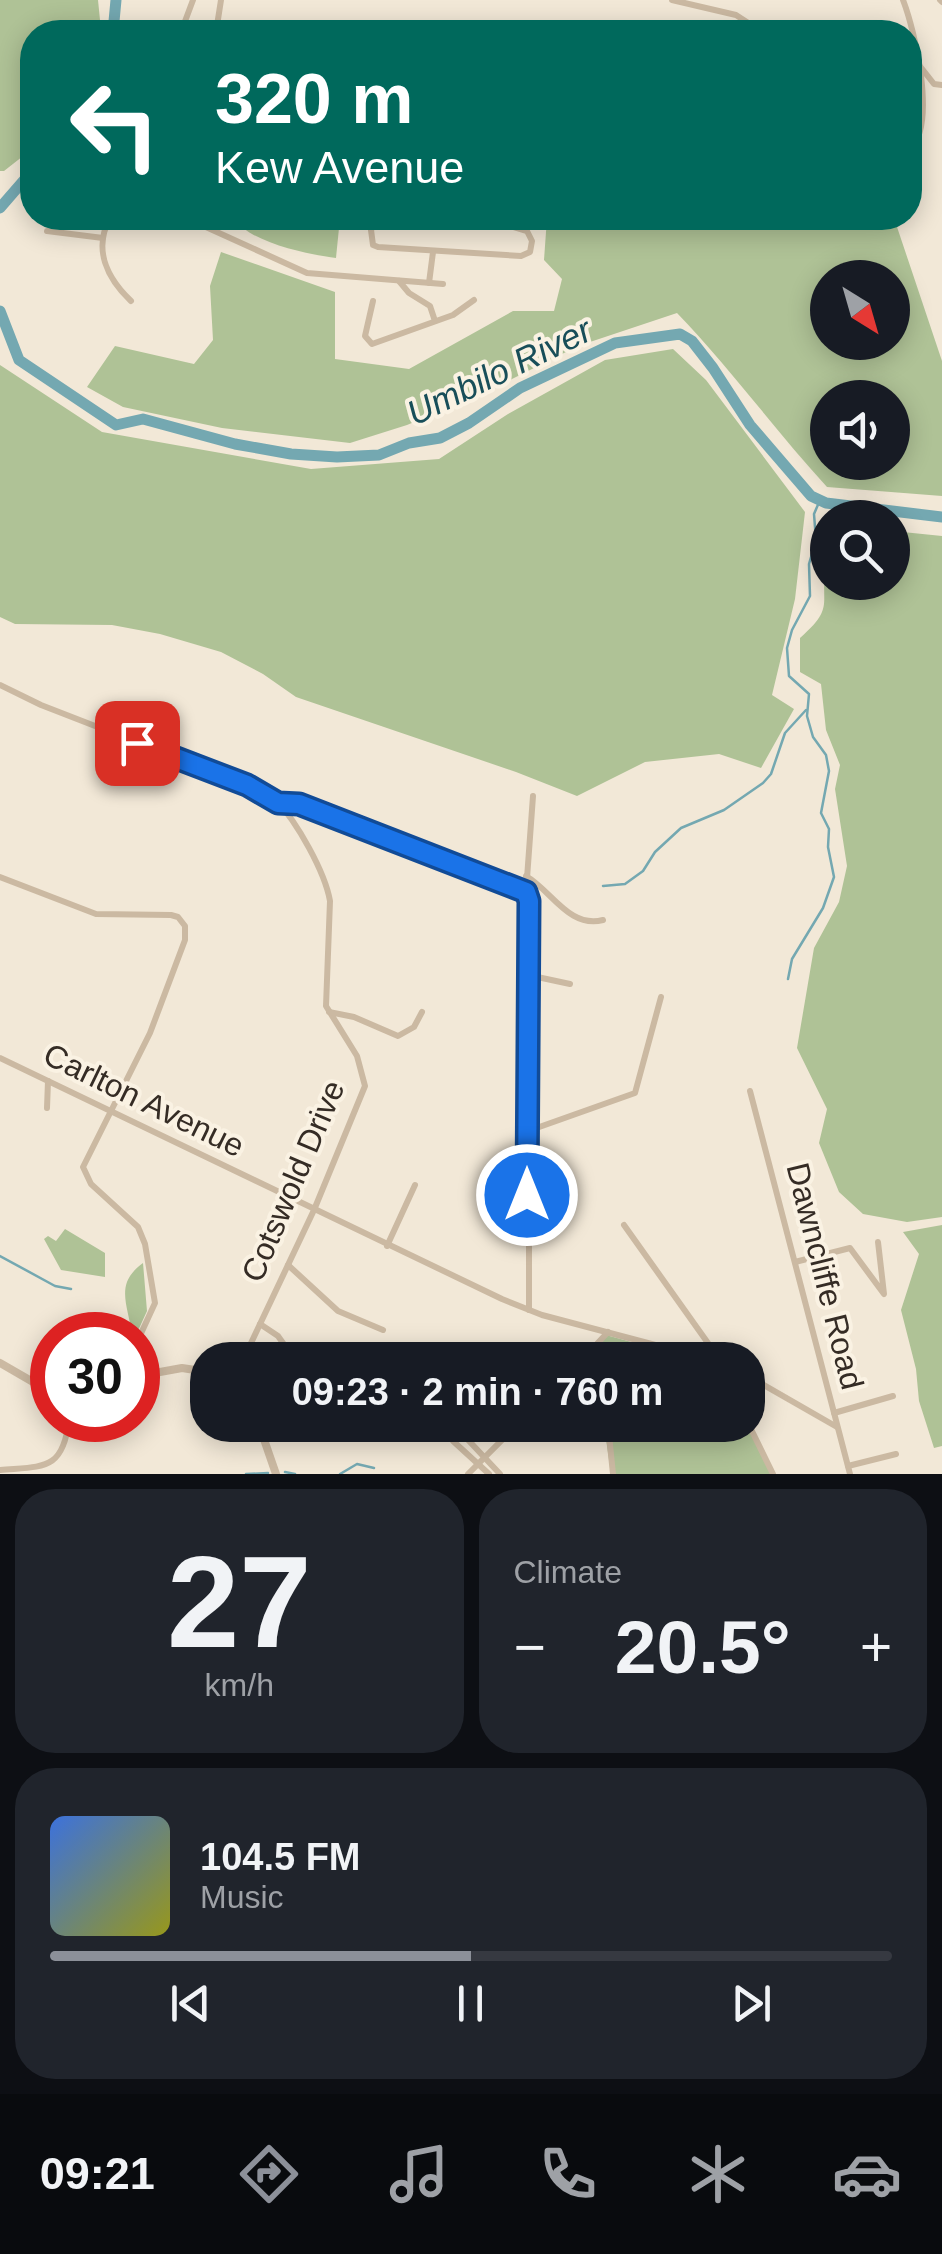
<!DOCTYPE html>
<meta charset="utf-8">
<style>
:root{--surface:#171b24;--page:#20242c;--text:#f1f3f6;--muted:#9ea1a6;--line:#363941;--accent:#8c9099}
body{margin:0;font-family:Arial,sans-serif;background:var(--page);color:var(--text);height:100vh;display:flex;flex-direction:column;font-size:38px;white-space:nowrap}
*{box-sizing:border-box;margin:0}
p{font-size:32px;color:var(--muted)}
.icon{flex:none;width:55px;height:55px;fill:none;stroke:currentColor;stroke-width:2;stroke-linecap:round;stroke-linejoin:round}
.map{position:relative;height:1474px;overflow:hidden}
.details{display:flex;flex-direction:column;gap:15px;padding:15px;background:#0d0f14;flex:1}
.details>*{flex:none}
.hud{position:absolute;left:20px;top:20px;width:902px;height:210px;border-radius:40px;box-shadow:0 5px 25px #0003;background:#00695c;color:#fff;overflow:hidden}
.needle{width:65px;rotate:143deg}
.tools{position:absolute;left:810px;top:260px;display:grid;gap:20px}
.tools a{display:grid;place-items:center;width:100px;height:100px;border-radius:50%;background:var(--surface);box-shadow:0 5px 25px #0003;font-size:50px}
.speed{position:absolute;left:30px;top:1312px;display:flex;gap:20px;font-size:50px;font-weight:700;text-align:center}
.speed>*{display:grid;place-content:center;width:130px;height:130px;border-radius:50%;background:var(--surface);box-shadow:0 5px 25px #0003;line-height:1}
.speed .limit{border:15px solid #d22;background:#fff;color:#111}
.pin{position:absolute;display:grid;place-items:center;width:85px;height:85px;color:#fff;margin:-42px;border-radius:20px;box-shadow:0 5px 15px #0006}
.me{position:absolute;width:110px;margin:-55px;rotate:0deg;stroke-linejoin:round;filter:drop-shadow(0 0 8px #0008)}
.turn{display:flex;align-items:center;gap:35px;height:210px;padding:0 30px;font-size:45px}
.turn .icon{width:130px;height:130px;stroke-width:2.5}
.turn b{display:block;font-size:70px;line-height:85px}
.big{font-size:75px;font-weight:700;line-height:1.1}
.details .tile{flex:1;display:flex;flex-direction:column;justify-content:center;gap:15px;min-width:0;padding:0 35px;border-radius:40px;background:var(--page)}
.details .dial{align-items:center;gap:0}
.dial b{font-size:130px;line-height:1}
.song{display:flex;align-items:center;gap:30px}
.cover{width:120px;height:120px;border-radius:15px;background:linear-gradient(135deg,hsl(220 70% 55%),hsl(60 70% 35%))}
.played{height:10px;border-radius:5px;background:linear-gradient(90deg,var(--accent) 50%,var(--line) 50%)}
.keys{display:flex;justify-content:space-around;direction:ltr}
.heat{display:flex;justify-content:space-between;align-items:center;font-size:55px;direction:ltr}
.details .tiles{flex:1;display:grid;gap:15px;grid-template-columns:1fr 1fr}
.tile:last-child{grid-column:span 2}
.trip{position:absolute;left:190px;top:1342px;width:575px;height:100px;border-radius:40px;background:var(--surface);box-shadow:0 5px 25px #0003;font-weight:700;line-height:100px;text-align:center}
.tab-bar{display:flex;height:160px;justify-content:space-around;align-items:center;background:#090b0e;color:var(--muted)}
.tab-bar .icon{width:70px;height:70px}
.tab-bar .current{color:var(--accent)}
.tab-bar b{font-size:45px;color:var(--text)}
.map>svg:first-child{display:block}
.green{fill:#afc296;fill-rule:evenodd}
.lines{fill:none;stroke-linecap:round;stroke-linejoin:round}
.stream{stroke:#74a8b1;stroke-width:2.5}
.river{stroke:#74a8b1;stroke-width:11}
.minor{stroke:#cbb9a2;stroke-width:6}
.tertiary{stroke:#cbb9a2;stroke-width:8}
.route-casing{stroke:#114b97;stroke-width:25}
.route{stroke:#1a73e8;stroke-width:18}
.labels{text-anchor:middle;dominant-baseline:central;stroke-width:8;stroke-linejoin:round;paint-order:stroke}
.street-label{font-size:32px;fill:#352c25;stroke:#faf2e3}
.water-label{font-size:35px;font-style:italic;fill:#184e59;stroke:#faf2e3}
</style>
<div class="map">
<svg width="942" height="1474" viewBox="0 0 942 1474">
<rect width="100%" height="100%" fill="#f2e8d7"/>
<g class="green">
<polygon points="0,0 98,0 101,30 32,32 32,149 4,171 0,171"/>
<path d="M 233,218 L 340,218 L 336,258 C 306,254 251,243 233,218 Z"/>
<path d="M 547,218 L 894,218 L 942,361 L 942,496 L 827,487 C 775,430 730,368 677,313 L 578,346 L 486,392 L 407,425 L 350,443 L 222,428 L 123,407 L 87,387 L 115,346 L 194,364 L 213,340 L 210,286 L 221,252 L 335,292 L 335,359 L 409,369 L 513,311 L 554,311 L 562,279 L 544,260 ZM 828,278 L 892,278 L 892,342 L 828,342 ZM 828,398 L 892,398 L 892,462 L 828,462 Z"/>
<polygon points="673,349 706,380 805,512 795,599 772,695 794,709 761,768 719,754 645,762 577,796 516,772 296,697 263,674 221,652 160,634 112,625 15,624 0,617 0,365 102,432 311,469 439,459 508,414 605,360"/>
<path d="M 893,531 L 942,536 L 942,1217 L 907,1222 L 863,1214 L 839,1192 L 819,1143 L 827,1109 L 797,1048 L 814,948 L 839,902 L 847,866 L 835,789 L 840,765 L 826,730 L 821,684 L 800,672 L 800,638 C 837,606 818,603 827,567 L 828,582 L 892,582 Z"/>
<polygon points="942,1225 942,1446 934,1448 919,1401 916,1369 901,1310 919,1254 903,1232"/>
<polygon points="65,1229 105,1253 105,1277 61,1270 44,1239 48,1236 56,1241"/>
<path d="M 143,1263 L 147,1311 L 136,1335 L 132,1335 C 128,1304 114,1284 143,1263 Z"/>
<polygon points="606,1335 697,1360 595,1360 594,1353"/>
<polygon points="604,1425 748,1425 772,1474 611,1474"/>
</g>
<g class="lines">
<g class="stream">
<polyline points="603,886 625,884 643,871 655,852 681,828 724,810 763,783 771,774 785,733 806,710"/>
<polyline points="788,979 792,959 823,908 834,877 828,847 829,829 821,813 829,771 826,755 813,737 807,716 809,694 789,676 787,648 792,630 810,596 809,564 816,540 814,514 820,500"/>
<polyline points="0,1256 55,1286 71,1289"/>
<polyline points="285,1472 295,1474"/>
<polyline points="246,1474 268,1473"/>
<polyline points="340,1474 357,1464 374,1468"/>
</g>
<g class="river">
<polyline points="113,32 116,0"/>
<polyline points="0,208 32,171"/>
<polyline points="0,311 19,360 116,425 143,419 235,444 291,454 337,457 379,455 409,443 440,438 469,423 520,388 615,343 680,334 692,341 713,368 750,425 811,496 826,503 942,517"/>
</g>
<g class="minor">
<polyline points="672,0 736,15 762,32"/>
<path d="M 903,0 C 915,31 937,125 910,149"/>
<polyline points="940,0 942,2"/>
<polyline points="181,32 193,0"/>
<polyline points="216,32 221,0"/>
<polyline points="919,65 934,84 942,85"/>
<path d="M 110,218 C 93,249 107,278 131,301"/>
<polyline points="186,218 307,273 443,284"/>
<polyline points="378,218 371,230 373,245 378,247 521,256 530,252 532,241 527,231 483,218"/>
<polyline points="47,231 103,238"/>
<polyline points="399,281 409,293 430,306 435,321"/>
<polyline points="429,283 433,252"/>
<polyline points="373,301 365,336 372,344 453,315 474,300"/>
<path d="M 0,685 L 41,705 L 247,785 C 257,789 269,793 276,800 C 297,822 325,872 330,901 L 326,1006 L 357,1056 L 365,1086 L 314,1210 L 243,1360"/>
<polyline points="278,803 299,804 526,892 529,901 529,1310"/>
<path d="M 526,876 C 551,890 569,929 603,920"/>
<polyline points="0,877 96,914 171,915 178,917 185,926 185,940 150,1033 83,1167 91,1184 138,1227 145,1244 155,1303 138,1340"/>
<polyline points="526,892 533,796"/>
<polyline points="528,975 570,984"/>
<polyline points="329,1012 354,1017 398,1036 414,1027 422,1012"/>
<polyline points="0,1058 502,1299 542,1315 712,1360"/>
<polyline points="750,1091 850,1474"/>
<polyline points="47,1108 48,1081"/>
<polyline points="528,1131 635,1093 661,997"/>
<polyline points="624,1225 720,1360"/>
<polyline points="387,1246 415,1185"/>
<polyline points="795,1262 850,1248 884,1294 878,1242"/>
<polyline points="288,1265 338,1311 383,1330"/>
<polyline points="260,1324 278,1336 295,1360"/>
<polyline points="592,1350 598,1360"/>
<polyline points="582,1360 608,1332"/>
<polyline points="748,1376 837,1427"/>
<polyline points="834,1413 893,1396"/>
<polyline points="748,1423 773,1474"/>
<polyline points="608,1425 613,1474"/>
<polyline points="456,1427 500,1474"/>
<polyline points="453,1441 489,1474"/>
<polyline points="848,1466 896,1454"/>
<path d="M 0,1470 C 44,1466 63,1471 69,1420"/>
<polyline points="468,1474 517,1425"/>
</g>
<g class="tertiary">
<polyline points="0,1363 33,1382 52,1387"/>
<polyline points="138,1376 182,1368 208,1372"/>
<polyline points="259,1425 276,1474"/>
</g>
</g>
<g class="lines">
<g class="route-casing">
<polyline id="route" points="137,743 247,785 278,803 299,804 526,892 529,901 527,1195"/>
</g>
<use href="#route" class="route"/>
</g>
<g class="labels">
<g class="street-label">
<text transform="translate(144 1100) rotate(26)">Carlton Avenue</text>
<text transform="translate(293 1181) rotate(-67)">Cotswold Drive</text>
<text transform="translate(825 1276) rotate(76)">Dawncliffe Road</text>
</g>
<g class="water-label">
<text transform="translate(499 371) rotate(-26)">Umbilo River</text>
</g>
</g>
</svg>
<div class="tools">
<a><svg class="needle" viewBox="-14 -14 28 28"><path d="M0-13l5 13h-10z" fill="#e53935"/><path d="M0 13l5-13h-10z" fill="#9ea1a6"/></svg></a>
<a><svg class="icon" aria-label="sound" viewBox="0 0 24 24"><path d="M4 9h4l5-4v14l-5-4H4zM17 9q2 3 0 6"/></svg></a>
<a><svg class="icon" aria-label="search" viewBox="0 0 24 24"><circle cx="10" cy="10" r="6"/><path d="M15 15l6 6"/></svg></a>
</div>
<div class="speed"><div class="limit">30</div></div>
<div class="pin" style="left:137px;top:743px;background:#d93025"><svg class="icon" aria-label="arrive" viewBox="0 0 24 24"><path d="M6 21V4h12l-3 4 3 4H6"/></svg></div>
<svg class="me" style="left:527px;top:1195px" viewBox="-20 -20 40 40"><circle r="17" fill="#1a73e8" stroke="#fff" stroke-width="3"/><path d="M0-11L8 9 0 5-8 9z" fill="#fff"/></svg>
<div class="trip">09:23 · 2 min · 760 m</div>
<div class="hud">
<div class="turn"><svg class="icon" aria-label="left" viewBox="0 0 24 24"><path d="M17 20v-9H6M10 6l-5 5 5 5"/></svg><div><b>320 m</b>Kew Avenue</div></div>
</div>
</div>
<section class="details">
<div class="tiles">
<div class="tile dial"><b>27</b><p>km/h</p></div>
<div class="tile"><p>Climate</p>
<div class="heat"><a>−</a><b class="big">20.5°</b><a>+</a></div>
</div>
<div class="tile">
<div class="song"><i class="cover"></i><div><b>104.5 FM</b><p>Music</p></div></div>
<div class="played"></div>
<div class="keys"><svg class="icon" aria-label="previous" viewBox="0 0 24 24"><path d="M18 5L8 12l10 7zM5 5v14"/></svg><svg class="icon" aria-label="pause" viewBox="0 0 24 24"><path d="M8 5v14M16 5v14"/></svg><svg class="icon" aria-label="next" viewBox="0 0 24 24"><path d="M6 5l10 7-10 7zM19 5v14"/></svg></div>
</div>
</div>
</section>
<nav class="tab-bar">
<b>09:21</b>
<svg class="icon current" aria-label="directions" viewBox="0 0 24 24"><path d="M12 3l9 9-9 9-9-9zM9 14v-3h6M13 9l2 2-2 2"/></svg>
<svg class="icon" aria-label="music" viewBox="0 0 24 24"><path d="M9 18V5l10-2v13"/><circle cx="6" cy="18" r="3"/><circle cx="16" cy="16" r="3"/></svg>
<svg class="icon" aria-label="phone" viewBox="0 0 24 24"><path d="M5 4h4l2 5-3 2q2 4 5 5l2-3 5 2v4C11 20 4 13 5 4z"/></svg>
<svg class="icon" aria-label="climate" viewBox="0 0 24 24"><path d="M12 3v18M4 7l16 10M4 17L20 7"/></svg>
<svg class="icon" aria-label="car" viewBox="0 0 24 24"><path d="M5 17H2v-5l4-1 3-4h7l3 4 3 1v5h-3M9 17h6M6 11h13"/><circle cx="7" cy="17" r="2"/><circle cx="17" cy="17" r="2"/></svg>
</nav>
